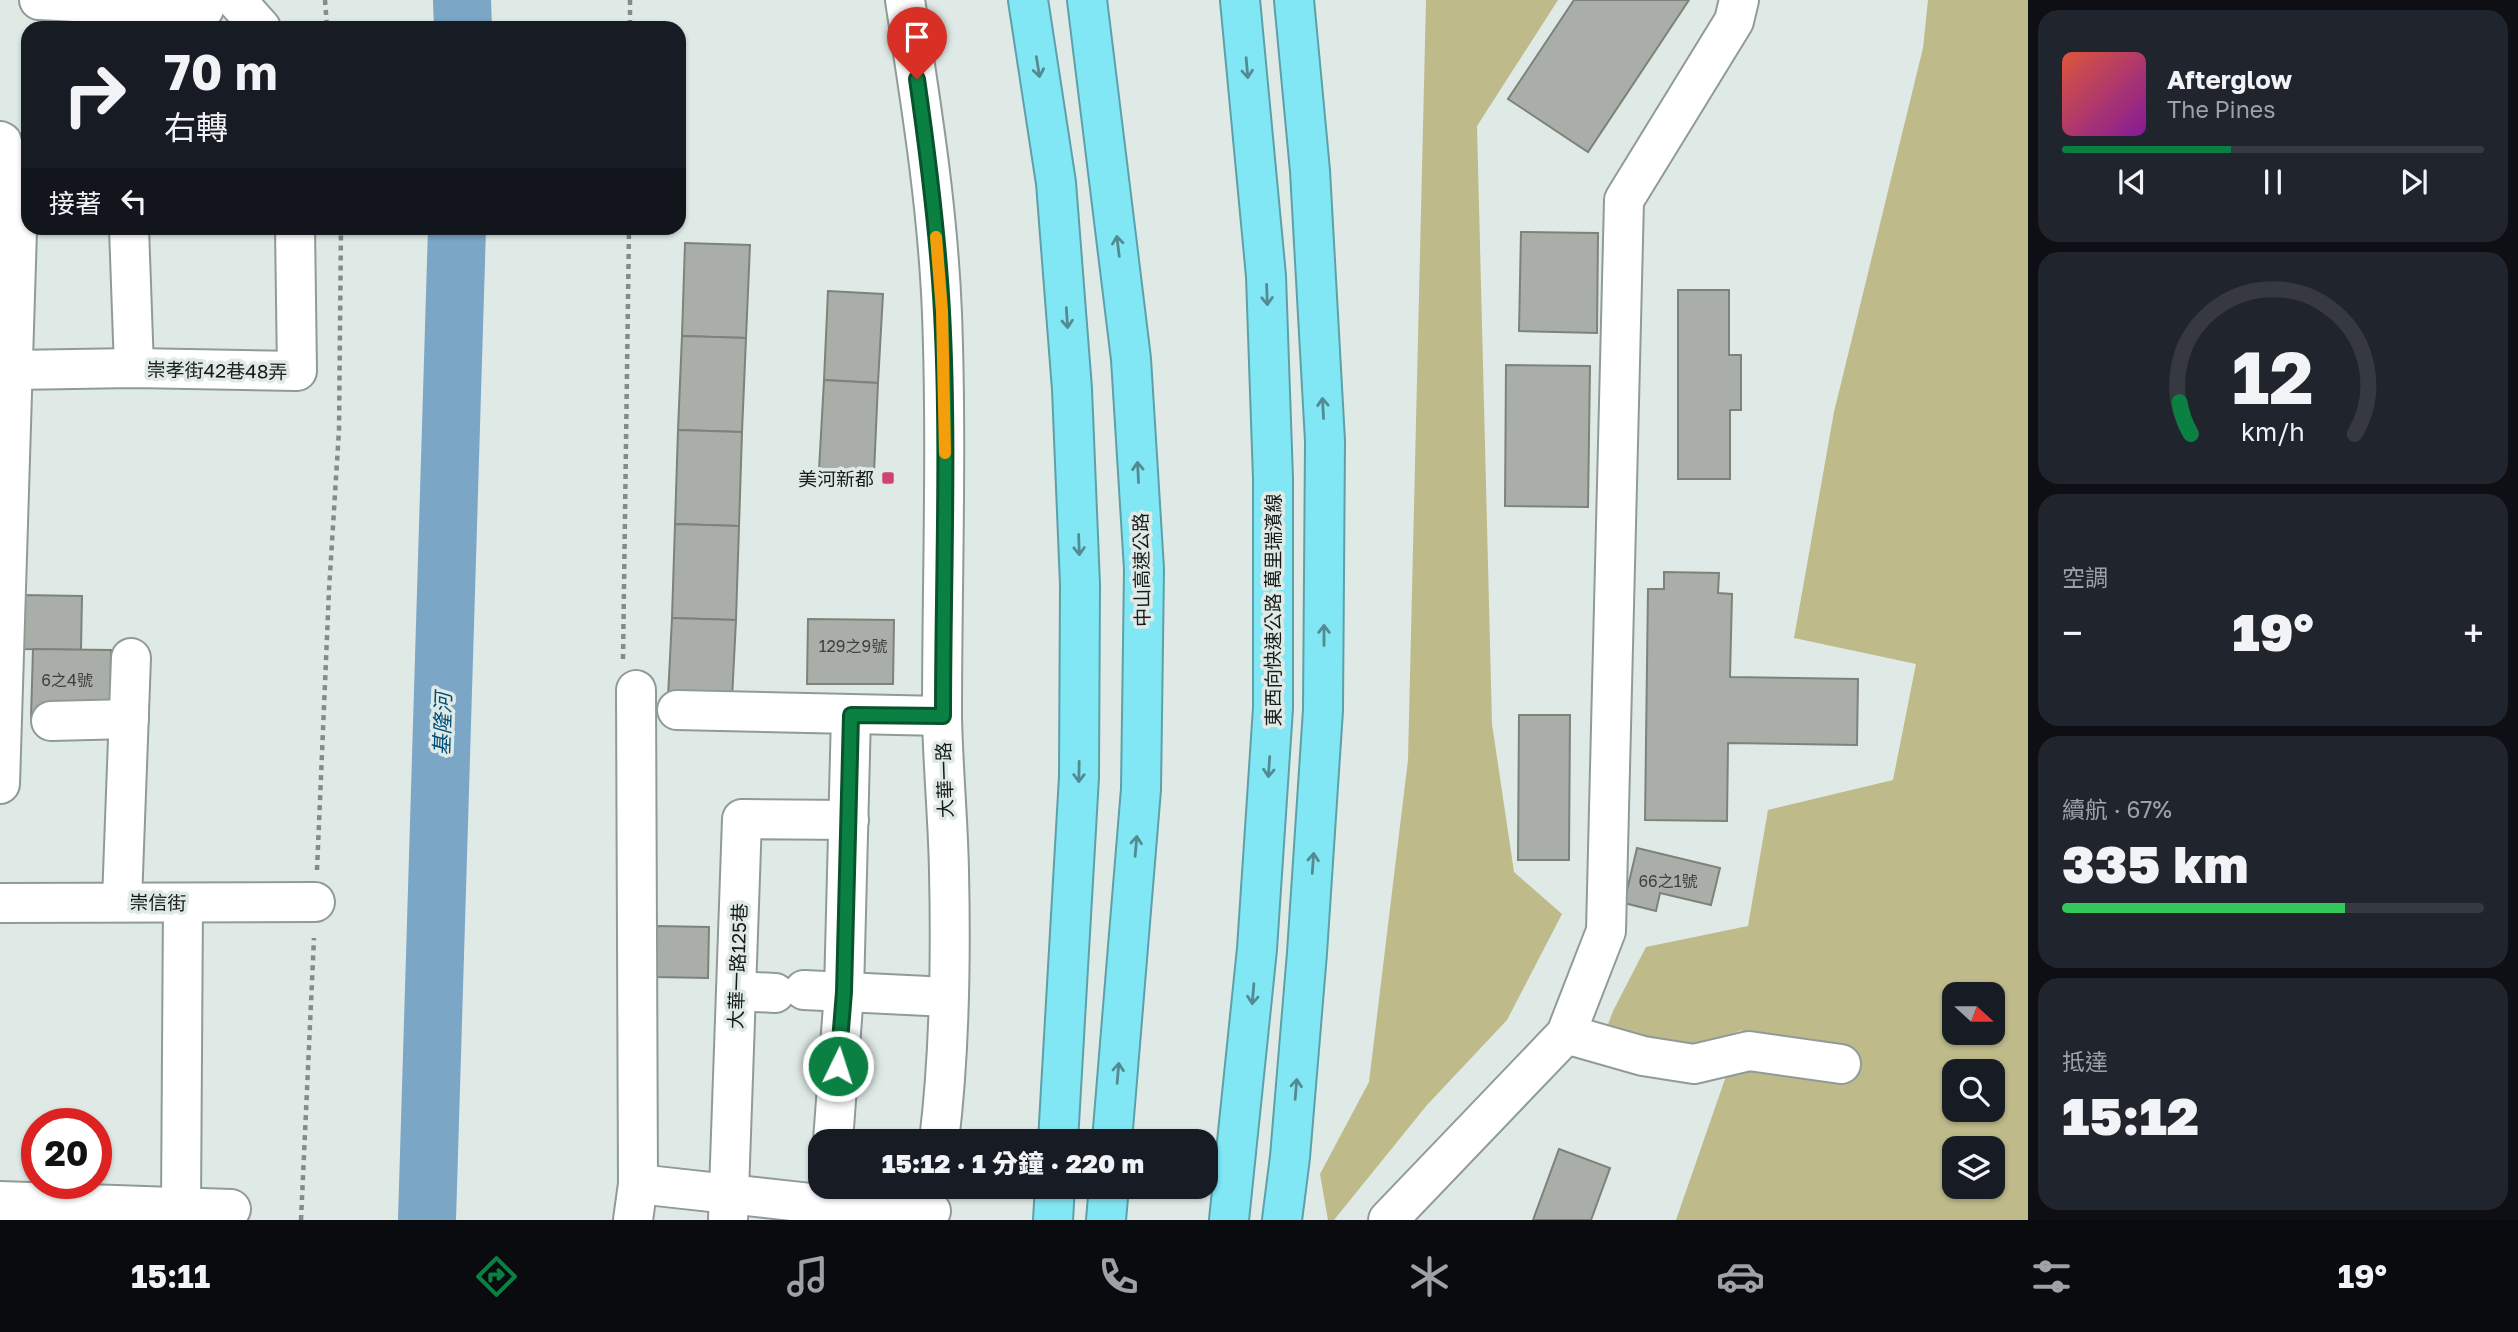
<!DOCTYPE html>
<html lang="zh-TW">
<meta charset="utf-8">
<style>
:root{--surface:#171b24;--page:#20242c;--text:#f1f3f6;--muted:#9ea1a6;--line:#363941;--accent:#0b8043}
body{margin:0;font-family:"Golos Text","Noto Sans TC",sans-serif;background:var(--page);color:var(--text);height:100vh;display:flex;flex-direction:column;font-size:26px;white-space:nowrap}
*{box-sizing:border-box;margin:0}
p{font-size:23px;color:var(--muted)}
.icon{flex:none;width:38px;height:38px;fill:none;stroke:currentColor;stroke-width:2;stroke-linecap:round;stroke-linejoin:round}
.map{position:relative;flex:1;overflow:hidden}
.details{display:flex;flex-direction:column;gap:10px;padding:10px;background:#0d0f14;width:490px}
.details>*{flex:none}
.hud{position:absolute;left:21px;top:21px;width:665px;height:214px;border-radius:21px;box-shadow:0 2px 5px #0004;background:#171b24;color:var(--text);overflow:hidden}
.needle{width:46px;rotate:111deg}
.controls{position:absolute;left:1942px;top:982px;display:grid;gap:14px}
.controls a{display:grid;place-items:center;width:63px;height:63px;border-radius:14px;background:var(--surface);box-shadow:0 2px 5px #0004;font-size:35px}
.speed{position:absolute;left:21px;top:1108px;display:flex;gap:14px;font-size:35px;font-weight:700;text-align:center}
.speed>*{display:grid;place-content:center;width:91px;height:91px;border-radius:50%;background:var(--surface);box-shadow:0 2px 5px #0004;line-height:1}
.speed .limit{border:10px solid #d22;background:#fff;color:#111}
.pin{position:absolute;display:grid;place-items:center;width:60px;height:60px;color:#fff;margin:-72px -30px;border-radius:50% 50% 50% 0;rotate:-45deg;box-shadow:0 0 7px #0007}
.pin .icon{rotate:45deg}
.me{position:absolute;width:77px;margin:-38px;rotate:4deg;stroke-linejoin:round;filter:drop-shadow(0 0 5px #0008)}
.turn{display:flex;align-items:center;gap:24px;height:147px;padding:0 28px;font-size:32px}
.turn .icon{width:91px;height:91px;stroke-width:2.5}
.turn b{display:block;font-size:49px;line-height:60px}
.then{display:flex;align-items:center;height:66px;padding:0 28px;background:#0003;gap:14px;font-size:26px}
.big{font-size:52px;font-weight:800;line-height:1.1}
.details .widget{flex:1;display:flex;flex-direction:column;justify-content:center;gap:10px;min-width:0;padding:0 24px;border-radius:21px;background:var(--page)}
.details .dial{align-items:center;gap:0}
.dial svg{height:182px;overflow:visible;fill:none;stroke:var(--line);stroke-width:7;stroke-linecap:round;text-anchor:middle}
.dial text{fill:var(--text);stroke:none}
.song{display:flex;align-items:center;gap:21px}
.cover{width:84px;height:84px;border-radius:10px;background:linear-gradient(135deg,hsl(10 70% 55%),hsl(290 70% 35%))}
.played{height:7px;border-radius:4px;background:linear-gradient(90deg,var(--accent) 40%,var(--line) 40%)}
.keys{display:flex;justify-content:space-around;direction:ltr}
.heat{display:flex;justify-content:space-between;align-items:center;font-size:38px;direction:ltr}
.charge{height:10px;border-radius:5px;background:linear-gradient(90deg,#34c759 67%,var(--line) 0)}
.trip{position:absolute;left:808px;top:1129px;width:410px;height:70px;border-radius:21px;background:var(--surface);box-shadow:0 2px 5px #0004;font-weight:800;line-height:70px;text-align:center}
.tab-bar{display:flex;height:112px;justify-content:space-around;align-items:center;background:#090b0e;color:var(--muted)}
.tab-bar .icon{width:49px;height:49px}
.tab-bar .current{color:var(--accent)}
.tab-bar b{font-size:32px;color:var(--text)}
main{display:flex;flex:1;min-height:0}
.map>svg:first-child{display:block}
.forest{fill:#beba89;fill-rule:evenodd}
.lines{fill:none;stroke-linecap:round;stroke-linejoin:round}
.river{stroke:#7ba6c6;stroke-width:58}
.building{fill:#a9afa8;stroke:#7d827b;stroke-width:2}
.minor-casing{stroke:#909b97;stroke-width:42}
.highway-casing{stroke:#5da0a8;stroke-width:42}
.path{stroke:#848b89;stroke-width:4.5;stroke-dasharray:5 5;stroke-linecap:butt}
.minor{stroke:#fff;stroke-width:38}
.highway{stroke:#82e7f5;stroke-width:38}
.oneway{stroke:#528b92}
.route-casing{stroke:#07532c;stroke-width:18}
.route{stroke:#0b8043;stroke-width:12}
.slow{stroke:#f59e0b;stroke-width:12}
.poi-dot{fill:#ce4276;stroke:#dfeae6;stroke-width:2.5}
.labels{text-anchor:middle;dominant-baseline:central;stroke-width:7;stroke-linejoin:round;paint-order:stroke}
.number-label{font-size:16px;fill:#3c403e}
.street-label{font-size:19px;fill:#181b1a;stroke:#dfeae6}
.poi-label{font-size:19px;fill:#181b1a;stroke:#dfeae6;text-anchor:end}
.water-label{font-size:21px;font-style:italic;fill:#004d78;stroke:#dfeae6}
</style>
<main>
<div class="map">
<svg width="2028" height="1220" viewBox="0 0 2028 1220">
<rect width="100%" height="100%" fill="#dfeae6"/>
<g class="forest">
<polygon points="1426,0 1558,0 1477,126 1492,724 1514,872 1562,914 1507,1020 1427,1105 1334,1220 1328,1220 1320,1174 1369,1082 1408,760"/>
<path d="M 1928,0 L 2028,0 L 2028,1220 L 1676,1220 L 1742,1030 L 1690,1049 L 1594,1062 L 1613,1011 L 1646,947 L 1748,926 L 1768,810 L 1893,780 L 1916,664 L 1794,638 L 1834,412 L 1923,48 ZM 1955,994 L 1993,994 L 1993,1032 L 1955,1032 ZM 1955,1071 L 1993,1071 L 1993,1110 L 1955,1110 ZM 1955,1148 L 1993,1148 L 1993,1186 L 1955,1186 Z"/>
</g>
<g class="lines">
<g class="river">
<polyline points="462,0 463,28"/>
<polyline points="427,1220 457,228"/>
</g>
</g>
<g class="building">
<polygon points="1574,0 1689,0 1588,152 1508,99"/>
<polygon points="1521,232 1598,233 1597,333 1519,331"/>
<polygon points="685,243 750,245 746,338 682,336"/>
<polygon points="1678,290 1729,290 1729,355 1741,355 1741,410 1730,410 1730,479 1678,479"/>
<polygon points="828,291 883,294 878,383 824,380"/>
<polygon points="682,336 746,338 742,432 678,430"/>
<polygon points="1506,365 1590,366 1588,507 1505,506"/>
<polygon points="824,380 878,383 874,473 819,470"/>
<polygon points="678,430 742,432 739,526 675,524"/>
<polygon points="675,524 739,526 736,620 672,618"/>
<polygon points="1664,572 1719,573 1718,593 1732,594 1730,677 1858,679 1857,745 1728,743 1727,821 1645,820 1648,589 1664,589"/>
<polygon points="22,595 82,596 81,650 21,649"/>
<polygon points="672,618 736,620 732,699 668,697"/>
<polygon points="808,619 894,620 893,684 807,684"/>
<polygon points="33,649 111,650 110,720 31,718"/>
<polygon points="1519,715 1570,715 1569,860 1518,860"/>
<polygon points="1637,848 1720,868 1711,905 1660,893 1656,911 1624,903"/>
<polygon points="656,926 709,927 708,978 655,977"/>
<polygon points="1559,1149 1610,1168 1591,1220 1533,1220"/>
</g>
<g class="lines">
<g class="minor-casing">
<g id="minor">
<polyline points="39,0 204,9 207,0"/>
<polyline points="236,0 261,28"/>
<path d="M 905,0 C 921,104 938,209 942,314 C 947,448 942,582 942,716 C 943,768 948,819 949,871 C 951,961 950,1052 939,1141"/>
<polyline points="0,141 2,142 17,230 0,784"/>
<polyline points="129,228 134,368"/>
<polyline points="13,370 134,368 297,371 295,228"/>
<polyline points="677,710 942,716"/>
<polyline points="51,721 129,719"/>
<polyline points="122,901 131,658"/>
<polyline points="0,903 315,902"/>
<polyline points="804,990 948,997"/>
<polyline points="736,991 775,993"/>
<polyline points="1566,1034 1643,1056 1694,1064 1749,1051 1841,1064"/>
<polyline points="833,1141 844,992 851,715"/>
<polyline points="638,1184 828,1205 931,1211"/>
<polyline points="0,1201 231,1209"/>
<polyline points="181,1207 183,903"/>
<polyline points="633,1220 638,1184 636,690"/>
<polyline points="728,1220 742,819 849,820"/>
<polyline points="1388,1220 1566,1034 1606,931 1624,200 1734,21 1739,0"/>
</g>
</g>
<g class="highway-casing">
<g id="highway">
<polyline points="1028,0 1056,183 1072,389 1080,585 1079,777 1058,1141"/>
<polyline points="1087,0 1131,359 1144,569 1141,789 1112,1141"/>
<polyline points="1053,1220 1055,1186"/>
<polyline points="1106,1220 1109,1186"/>
<polyline points="1229,1220 1257,949 1273,708 1273,479 1266,276 1240,0"/>
<polyline points="1282,1220 1290,1157 1307,953 1323,710 1325,441 1310,171 1294,0"/>
</g>
</g>
<g class="path">
<polyline points="325,0 327,28"/>
<polyline points="630,0 630,28"/>
<polyline points="623,659 629,228"/>
<polyline points="317,870 329,590 339,430 341,228"/>
<polyline points="301,1220 314,938"/>
</g>
<use href="#minor" class="minor"/>
<use href="#highway" class="highway"/>
</g>
<defs><path id="oneway-shaft" d="M-6 0H5M1.5-3L5.5 0L1.5 3" fill="none" stroke-width="1.6" stroke-linecap="round" stroke-linejoin="round" transform="scale(1.75)"/></defs>
<g class="oneway">
<use href="#oneway-shaft" transform="translate(1038 67) rotate(81)"/>
<use href="#oneway-shaft" transform="translate(1247 68) rotate(85)"/>
<use href="#oneway-shaft" transform="translate(1118 246) rotate(-97)"/>
<use href="#oneway-shaft" transform="translate(1267 295) rotate(88)"/>
<use href="#oneway-shaft" transform="translate(1067 318) rotate(86)"/>
<use href="#oneway-shaft" transform="translate(1323 408) rotate(-93)"/>
<use href="#oneway-shaft" transform="translate(1138 472) rotate(-93)"/>
<use href="#oneway-shaft" transform="translate(1079 545) rotate(88)"/>
<use href="#oneway-shaft" transform="translate(1324 635) rotate(-90)"/>
<use href="#oneway-shaft" transform="translate(1269 767) rotate(94)"/>
<use href="#oneway-shaft" transform="translate(1079 772) rotate(91)"/>
<use href="#oneway-shaft" transform="translate(1136 846) rotate(-85)"/>
<use href="#oneway-shaft" transform="translate(1313 863) rotate(-86)"/>
<use href="#oneway-shaft" transform="translate(1253 994) rotate(95)"/>
<use href="#oneway-shaft" transform="translate(1118 1073) rotate(-85)"/>
<use href="#oneway-shaft" transform="translate(1296 1089) rotate(-85)"/>
</g>
<g class="lines">
<g class="route-casing">
<path id="route" d="M 838,1066 L 844,992 L 851,715 L 943,716 C 943,581 949,446 942,312 C 938,234 928,156 917,79"/>
</g>
<use href="#route" class="route"/>
<polyline class="slow" points="936,237 942,311 945,453"/>
</g>
<rect class="poi-dot" x="881" y="471" width="14" height="14" rx="3.5"/>
<g class="labels">
<g class="number-label">
<text x="853" y="646">129之9號</text>
<text x="67" y="680">6之4號</text>
<text x="1668" y="881">66之1號</text>
</g>
<g class="street-label">
<text transform="translate(217 370) rotate(1)">崇孝街42巷48弄</text>
<text transform="translate(1141 570) rotate(-91)">中山高速公路</text>
<text transform="translate(1272 610) rotate(-90)">東西向快速公路 萬里瑞濱線</text>
<text transform="translate(944 780) rotate(-92)">大華一路</text>
<text transform="translate(158 902) rotate(1)">崇信街</text>
<text transform="translate(737 966) rotate(-88)">大華一路125巷</text>
</g>
<g class="poi-label">
<text x="874" y="478">美河新都</text>
</g>
<g class="water-label">
<text transform="translate(442 724) rotate(-88)">基隆河</text>
</g>
</g>
</svg>
<div class="controls">
<a><svg class="needle" viewBox="-14 -14 28 28"><path d="M0-13l5 13h-10z" fill="#e53935"/><path d="M0 13l5-13h-10z" fill="#9ea1a6"/></svg></a>
<a><svg class="icon" aria-label="search" viewBox="0 0 24 24"><circle cx="10" cy="10" r="6"/><path d="M15 15l6 6"/></svg></a>
<a><svg class="icon" aria-label="layers" viewBox="0 0 24 24"><path d="M12 4l9 5-9 5-9-5zM3 14l9 5 9-5"/></svg></a>
</div>
<div class="speed"><div class="limit">20</div></div>
<div class="pin" style="left:917px;top:79px;background:#d93025"><svg class="icon" aria-label="arrive" viewBox="0 0 24 24"><path d="M6 21V4h12l-3 4 3 4H6"/></svg></div>
<svg class="me" style="left:838px;top:1066px" viewBox="-20 -20 40 40"><circle r="17" fill="#0b8043" stroke="#fff" stroke-width="3"/><path d="M0-11L8 9 0 5-8 9z" fill="#fff"/></svg>
<div class="trip">15:12 · 1 分鐘 · 220 m</div>
<div class="hud">
<div class="turn"><svg class="icon" aria-label="right" viewBox="0 0 24 24"><path d="M7 20v-9h11M14 6l5 5-5 5"/></svg><div><b>70 m</b>右轉</div></div>
<div class="then">接著<svg class="icon" aria-label="left" viewBox="0 0 24 24"><path d="M17 20v-9H6M10 6l-5 5 5 5"/></svg></div>
</div>
</div>
<section class="details">
<div class="widget">
<div class="song"><i class="cover"></i><div><b>Afterglow</b><p>The Pines</p></div></div>
<div class="played"></div>
<div class="keys"><svg class="icon" aria-label="previous" viewBox="0 0 24 24"><path d="M18 5L8 12l10 7zM5 5v14"/></svg><svg class="icon" aria-label="pause" viewBox="0 0 24 24"><path d="M8 5v14M16 5v14"/></svg><svg class="icon" aria-label="next" viewBox="0 0 24 24"><path d="M6 5l10 7-10 7zM19 5v14"/></svg></div>
</div>
<div class="widget dial"><svg viewBox="0 0 100 80">
<path d="M14 69A42 42 0 1 1 86 69"/>
<path d="M14 69A42 42 0 0 1 9 55" stroke="#0b8043"/>
<text x="50" y="56" font-size="32" font-weight="700">12</text>
<text x="50" y="72" font-size="11">km/h</text>
</svg></div>
<div class="widget"><p>空調</p>
<div class="heat"><a>−</a><b class="big">19°</b><a>+</a></div>
</div>
<div class="widget"><p>續航 · 67%</p><b class="big">335 km</b><div class="charge"></div></div>
<div class="widget"><p>抵達</p><b class="big">15:12</b></div>
</section>
</main>
<nav class="tab-bar">
<b>15:11</b>
<svg class="icon current" aria-label="directions" viewBox="0 0 24 24"><path d="M12 3l9 9-9 9-9-9zM9 14v-3h6M13 9l2 2-2 2"/></svg>
<svg class="icon" aria-label="music" viewBox="0 0 24 24"><path d="M9 18V5l10-2v13"/><circle cx="6" cy="18" r="3"/><circle cx="16" cy="16" r="3"/></svg>
<svg class="icon" aria-label="phone" viewBox="0 0 24 24"><path d="M5 4h4l2 5-3 2q2 4 5 5l2-3 5 2v4C11 20 4 13 5 4z"/></svg>
<svg class="icon" aria-label="climate" viewBox="0 0 24 24"><path d="M12 3v18M4 7l16 10M4 17L20 7"/></svg>
<svg class="icon" aria-label="car" viewBox="0 0 24 24"><path d="M5 17H2v-5l4-1 3-4h7l3 4 3 1v5h-3M9 17h6M6 11h13"/><circle cx="7" cy="17" r="2"/><circle cx="17" cy="17" r="2"/></svg>
<svg class="icon" aria-label="filters" viewBox="0 0 24 24"><path d="M4 7h16M4 17h16"/><circle cx="9" cy="7" r="2"/><circle cx="15" cy="17" r="2"/></svg>
<b>19°</b>
</nav>
